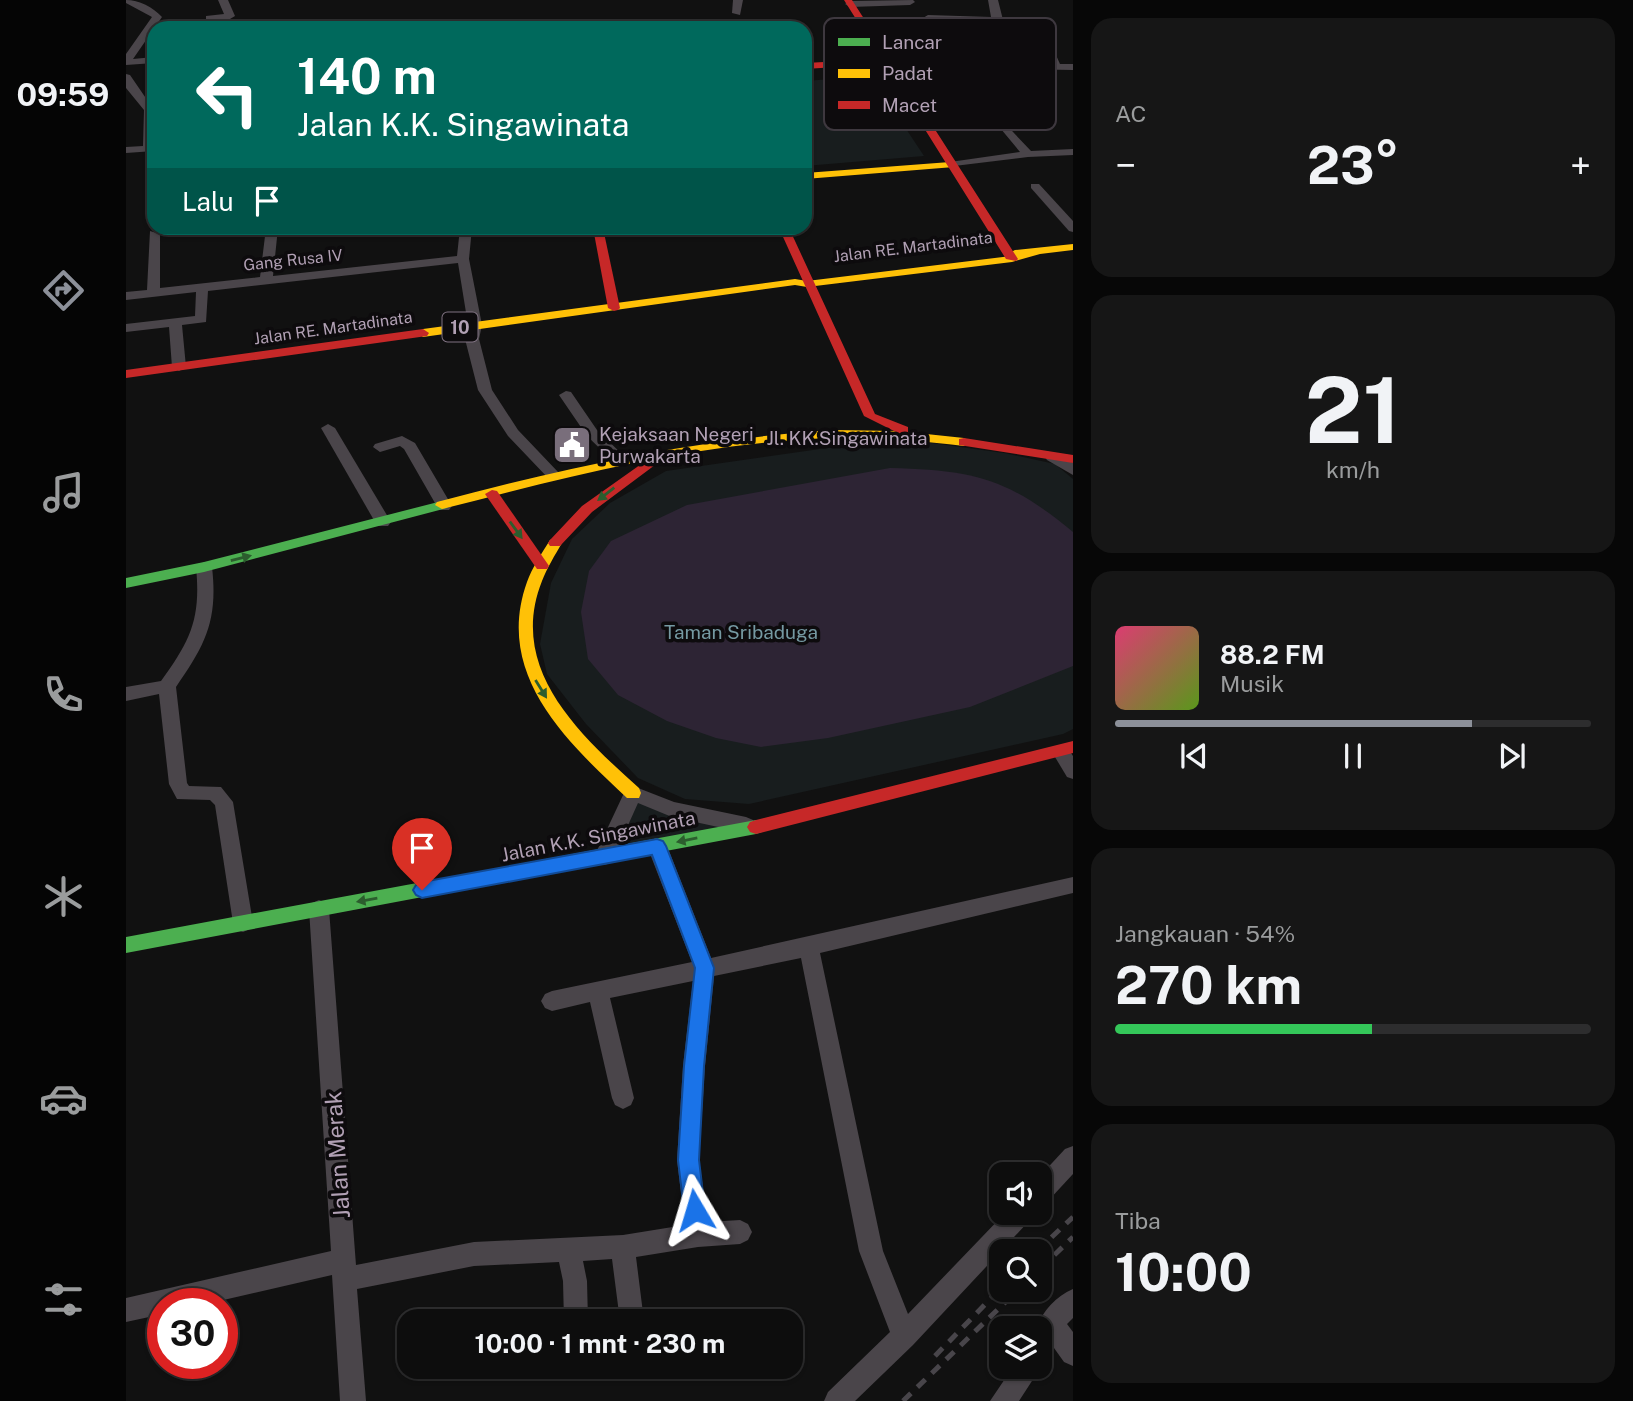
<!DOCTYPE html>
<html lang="id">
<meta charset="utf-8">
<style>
:root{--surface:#0d0d0d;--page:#161616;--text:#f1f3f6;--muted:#9a9c9d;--line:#2d2d2e;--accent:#8c9099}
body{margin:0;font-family:"Public Sans",sans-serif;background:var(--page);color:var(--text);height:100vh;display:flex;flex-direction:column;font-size:26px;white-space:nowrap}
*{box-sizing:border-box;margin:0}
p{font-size:23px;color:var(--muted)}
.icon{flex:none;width:38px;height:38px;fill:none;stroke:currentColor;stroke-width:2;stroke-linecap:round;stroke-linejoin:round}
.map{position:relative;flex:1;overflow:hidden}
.sheet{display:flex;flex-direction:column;gap:18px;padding:18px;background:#070707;width:560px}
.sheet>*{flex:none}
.guide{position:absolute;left:21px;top:21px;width:665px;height:214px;border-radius:21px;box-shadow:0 2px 5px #0004,0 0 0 2px var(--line);background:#00695c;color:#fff;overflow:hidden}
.tools{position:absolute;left:863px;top:1162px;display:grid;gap:14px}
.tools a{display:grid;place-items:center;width:63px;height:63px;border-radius:14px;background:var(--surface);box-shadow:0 2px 5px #0004,0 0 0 2px var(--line);font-size:35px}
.speed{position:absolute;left:21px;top:1288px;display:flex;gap:14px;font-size:35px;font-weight:700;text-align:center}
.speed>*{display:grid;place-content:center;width:91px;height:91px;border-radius:50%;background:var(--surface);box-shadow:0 2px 5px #0004,0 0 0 2px var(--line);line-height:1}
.speed .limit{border:10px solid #d22;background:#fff;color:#111}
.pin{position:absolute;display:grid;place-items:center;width:60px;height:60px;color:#fff;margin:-72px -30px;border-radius:50% 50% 50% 0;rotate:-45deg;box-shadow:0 0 7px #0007}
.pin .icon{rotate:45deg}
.me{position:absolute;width:77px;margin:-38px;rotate:353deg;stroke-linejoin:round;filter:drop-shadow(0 0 5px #0008)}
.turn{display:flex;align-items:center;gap:24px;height:147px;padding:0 35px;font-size:32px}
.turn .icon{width:91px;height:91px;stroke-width:2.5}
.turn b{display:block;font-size:49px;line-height:60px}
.then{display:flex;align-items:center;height:66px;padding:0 35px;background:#0003;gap:14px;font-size:26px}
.big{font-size:52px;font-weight:700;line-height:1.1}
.sheet .card{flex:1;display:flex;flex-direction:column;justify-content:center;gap:10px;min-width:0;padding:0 24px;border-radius:21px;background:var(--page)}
.sheet .dial{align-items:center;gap:0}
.dial b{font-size:91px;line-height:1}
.song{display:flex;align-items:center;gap:21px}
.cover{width:84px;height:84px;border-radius:10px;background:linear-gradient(135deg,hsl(340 70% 55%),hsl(90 70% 35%))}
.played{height:7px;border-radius:4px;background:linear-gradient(90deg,var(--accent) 75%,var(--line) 75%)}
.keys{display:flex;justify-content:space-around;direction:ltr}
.heat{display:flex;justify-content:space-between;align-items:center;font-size:38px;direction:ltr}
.charge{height:10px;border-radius:5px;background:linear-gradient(90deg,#34c759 54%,var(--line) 0)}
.trip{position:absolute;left:271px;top:1309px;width:406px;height:70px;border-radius:21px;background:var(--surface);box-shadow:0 2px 5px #0004,0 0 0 2px var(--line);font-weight:700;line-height:70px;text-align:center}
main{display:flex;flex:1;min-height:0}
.tabs{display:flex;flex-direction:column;width:126px;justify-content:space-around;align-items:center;background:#050505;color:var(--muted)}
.tabs .icon{width:49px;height:49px}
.tabs .selected{color:var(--accent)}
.tabs b{font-size:32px;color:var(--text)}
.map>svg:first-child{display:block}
.green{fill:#181d1e}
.water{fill:#2d2434}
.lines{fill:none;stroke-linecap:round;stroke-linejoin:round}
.street{fill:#4a454a;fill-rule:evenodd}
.fast{fill:#4caf50;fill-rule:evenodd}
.slow{fill:#ffc107;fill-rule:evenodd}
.jam{fill:#c62828;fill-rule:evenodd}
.rail{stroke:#48454a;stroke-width:5;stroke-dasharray:11 9;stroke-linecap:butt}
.oneway{fill:#2c5d2e}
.route{fill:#1a73e8;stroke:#114b97;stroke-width:2}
.labels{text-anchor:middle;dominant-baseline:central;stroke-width:7;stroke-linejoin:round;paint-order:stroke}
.far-street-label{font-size:16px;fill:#b1a0b4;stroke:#0d0b0d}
.shield{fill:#0d0b0d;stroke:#807382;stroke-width:2}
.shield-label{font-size:18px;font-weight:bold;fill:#b1a0b4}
.poi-label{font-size:19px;fill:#b1a0b4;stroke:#0d0b0d;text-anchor:start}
.street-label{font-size:19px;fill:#b1a0b4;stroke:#0d0b0d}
.park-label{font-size:19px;fill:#7599a2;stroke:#0d0b0d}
.near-street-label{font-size:23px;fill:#b1a0b4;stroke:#0d0b0d}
.key{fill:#0d0b0d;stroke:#3e383f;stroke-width:2}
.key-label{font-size:19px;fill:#b1a0b4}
</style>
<main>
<nav class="tabs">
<b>09:59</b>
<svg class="icon selected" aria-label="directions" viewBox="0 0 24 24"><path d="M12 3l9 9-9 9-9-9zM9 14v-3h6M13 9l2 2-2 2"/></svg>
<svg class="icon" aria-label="music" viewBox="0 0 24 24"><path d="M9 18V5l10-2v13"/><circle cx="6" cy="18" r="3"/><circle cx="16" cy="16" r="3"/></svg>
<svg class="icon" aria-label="phone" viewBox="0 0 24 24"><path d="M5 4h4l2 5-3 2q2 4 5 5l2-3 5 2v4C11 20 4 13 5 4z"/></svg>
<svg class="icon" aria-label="climate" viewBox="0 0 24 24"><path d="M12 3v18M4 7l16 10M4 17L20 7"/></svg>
<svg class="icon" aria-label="car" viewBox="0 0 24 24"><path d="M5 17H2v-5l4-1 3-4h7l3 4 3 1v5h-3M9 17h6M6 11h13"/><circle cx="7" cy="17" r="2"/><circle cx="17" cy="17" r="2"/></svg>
<svg class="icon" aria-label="filters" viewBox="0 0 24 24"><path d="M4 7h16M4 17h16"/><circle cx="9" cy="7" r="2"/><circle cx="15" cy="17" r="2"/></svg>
</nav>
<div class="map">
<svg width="947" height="1401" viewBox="0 0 947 1401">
<rect width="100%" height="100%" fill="#111"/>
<g class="green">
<polygon points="745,76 798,156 679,166 679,81"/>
<polygon points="790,441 878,453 929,464 947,479 947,729 937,734 623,804 559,799 512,778 460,724 421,674 414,644 425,583 446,539 484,503 540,471 708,447"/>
<polygon points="511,800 617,827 489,854"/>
</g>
<path class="water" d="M 764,468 C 847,470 882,478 947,532 L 947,666 L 844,707 L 702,738 L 635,747 L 590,738 L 541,721 L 492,695 L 462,659 L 455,612 L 463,571 L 485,541 L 561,505 Z"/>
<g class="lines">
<g class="street">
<path d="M 0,0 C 13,0 27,7 36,17 L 7,59 L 28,57 L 28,63 L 0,65 L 0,54 L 26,17 L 0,3 Z"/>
<polygon points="92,0 102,0 109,16 104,19 80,20 80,16 98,14"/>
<polygon points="607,0 617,0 614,15 606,13"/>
<polygon points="787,0 789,2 784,5 724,7 719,4 724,1"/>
<polygon points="862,0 872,0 877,20 876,45 808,43 802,38 745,42 740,39 745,36 805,32 811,37 868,40 865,23 802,21 797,18 802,15 865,17"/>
<polygon points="154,21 160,21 163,28 153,28"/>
<polygon points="911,21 916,24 934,64 947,64 947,70 844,68 767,76 762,73 767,70 844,62 924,64 906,24"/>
<polygon points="0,74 4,75 28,110 28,151 0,153 0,147 17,146 18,110 0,88"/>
<polygon points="870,114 905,151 947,149 947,155 902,157 820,167 820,163 824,162 894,152 865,117"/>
<polygon points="905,184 913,184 947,221 947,232 943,231 905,188"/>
<polygon points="140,228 152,228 147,276 331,256 334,228 346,228 343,259 356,325 353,339 366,390 392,430 433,473 435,476 433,479 423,479 382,436 352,390 339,339 342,325 332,263 82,291 80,322 56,325 60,367 53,371 46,367 43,327 0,332 0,324 69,316 70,292 0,300 0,292 21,290 24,231 34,234 34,288 134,277"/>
<polygon points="440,391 445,392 471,430 501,459 503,462 501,465 491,465 461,436 433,395"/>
<polygon points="202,424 209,428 265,522 262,526 252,526 249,522 195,428"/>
<polygon points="276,436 289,443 326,506 323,510 313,510 278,449 274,446 254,452 247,447 249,444"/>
<polygon points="926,452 947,463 947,475 921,460 919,457"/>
<path d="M 78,562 L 86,567 C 92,620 80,644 50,687 L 61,783 L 63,786 L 95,787 L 107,802 L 127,923 L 124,929 L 117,932 L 110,929 L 107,923 L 89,805 L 84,800 L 51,799 L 43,784 L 33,694 L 0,701 L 0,687 L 35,681 C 65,640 75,618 70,567 Z"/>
<polygon points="935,745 941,747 947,756 947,779 941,777 926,752 929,747"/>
<polygon points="507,786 548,802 620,817 627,820 629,825 627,830 620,833 546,817 512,803 485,863 478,865 471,863 468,857 498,793 500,788"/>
<polygon points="531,838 538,840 541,846 585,958 947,877 947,893 694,953 757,1251 782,1314 879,1213 907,1213 903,1221 787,1345 729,1401 698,1401 702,1392 764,1332 733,1251 675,958 588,976 579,1066 573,1160 582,1222 614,1220 622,1224 626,1232 622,1240 614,1244 572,1247 510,1257 518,1321 494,1321 486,1259 457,1261 461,1281 462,1321 438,1321 437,1281 433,1262 348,1266 231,1289 240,1401 214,1401 206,1275 80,1304 37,1304 37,1314 0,1322 0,1298 205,1251 183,909 186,903 193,900 200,903 203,909 230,1265 348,1242 497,1235 559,1225 551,1160 557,1066 567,981 484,998 508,1098 505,1105 497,1109 489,1105 486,1098 464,1002 426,1011 419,1008 415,1001 419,994 426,991 566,962 521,846 524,840"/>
<polygon points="947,1146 947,1174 922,1201 914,1204 914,1176 939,1149"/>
<path d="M 947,1289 L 947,1318 L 941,1324 L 947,1332 L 947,1366 L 938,1362 L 928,1348 L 923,1361 L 914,1364 L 915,1367 L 893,1401 L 864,1401 L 887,1367 L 914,1367 L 914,1328 L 910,1328 C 917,1311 930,1296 947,1289 Z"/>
</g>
<g class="fast">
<polygon points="316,501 321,502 323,505 321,508 78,572 0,588 0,578 78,562"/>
<polygon points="630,820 636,822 639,827 636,832 630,834 0,953 0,937"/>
</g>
<g class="slow">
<polygon points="824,162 828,163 828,167 679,179 679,173"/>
<polygon points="947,244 947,250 914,254 886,262 681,287 669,285 297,337 291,333 297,329 669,279 681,281 885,256 883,253 889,250"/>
<path d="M 706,430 L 772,431 L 838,438 L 845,442 L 838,446 C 794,441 749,437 705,438 C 572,443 444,476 316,509 L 309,505 L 311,502 C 441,467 571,439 706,430 Z"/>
<path d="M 429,538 L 436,543 C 429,555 421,568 416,581 C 381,669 454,735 513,788 L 515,793 L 513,798 L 501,798 C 440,741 368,674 401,582 C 406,568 416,553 424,540 Z"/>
</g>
<g class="jam">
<polygon points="718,0 726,0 892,259 890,261 880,259 758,64 679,69 679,63 755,59"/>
<polygon points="467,228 477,228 494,308 492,310 488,311 482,308"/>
<polygon points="653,228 663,228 749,414 782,427 782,433 772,433 738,416"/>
<polygon points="297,329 303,333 301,336 0,378 0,370"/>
<polygon points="838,438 947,455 947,463 833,445 833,439"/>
<polygon points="528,455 535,459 533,462 466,512 434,546 424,546 422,543 424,540 456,506"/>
<polygon points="366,490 371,491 421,563 423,566 421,569 411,569 359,494"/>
<polygon points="947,741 947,753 630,834 624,832 621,827 624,822 630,820"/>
</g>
<g class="rail">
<polyline points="911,1251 947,1217"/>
<polyline points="914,1269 947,1237"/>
<polyline points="809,1356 875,1288"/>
<polyline points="777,1401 892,1290"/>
</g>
</g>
<defs><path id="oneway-solid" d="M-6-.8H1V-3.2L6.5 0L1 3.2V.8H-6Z" transform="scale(1.75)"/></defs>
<g class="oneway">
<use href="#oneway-solid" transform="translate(480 494) rotate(142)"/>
<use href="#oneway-solid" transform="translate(390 530) rotate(54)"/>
<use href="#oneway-solid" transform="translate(115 558) rotate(-14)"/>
<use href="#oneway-solid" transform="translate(415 689) rotate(58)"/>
<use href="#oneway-solid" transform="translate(561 840) rotate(169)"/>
<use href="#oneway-solid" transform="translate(241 900) rotate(170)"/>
</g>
<polygon class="route" points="531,839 537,841 540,846 588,968 578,1066 573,1160 579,1210 576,1217 569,1221 561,1217 558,1210 552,1160 558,1066 569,968 526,855 296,898 290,895 287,890 290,885 296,882"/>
<defs>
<g id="civic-square" transform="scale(2.0125)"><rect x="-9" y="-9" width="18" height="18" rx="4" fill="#796e7b" stroke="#0d0b0d"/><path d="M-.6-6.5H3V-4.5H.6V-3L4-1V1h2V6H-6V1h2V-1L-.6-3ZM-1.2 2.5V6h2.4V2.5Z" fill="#fff"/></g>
</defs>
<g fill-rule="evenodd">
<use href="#civic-square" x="446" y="445"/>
</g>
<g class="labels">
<g class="far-street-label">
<text transform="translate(787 247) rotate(-7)">Jalan RE. Martadinata</text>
<text transform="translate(167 260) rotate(-6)">Gang Rusa IV</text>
<text transform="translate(207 328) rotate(-8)">Jalan RE. Martadinata</text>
</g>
<rect class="shield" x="316.5" y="312.5" width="35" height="29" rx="5"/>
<g class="shield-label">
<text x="334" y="327">10</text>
</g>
<g class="poi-label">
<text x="473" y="434">Kejaksaan Negeri<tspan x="473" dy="22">Purwakarta</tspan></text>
</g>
<g class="street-label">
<text x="721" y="438">Jl. KK.Singawinata</text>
<text transform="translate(472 836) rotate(-11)">Jalan K.K. Singawinata</text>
</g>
<g class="park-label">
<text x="615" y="632">Taman Sribaduga</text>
</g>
<g class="near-street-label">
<text transform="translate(211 1155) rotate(-94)">Jalan Merak</text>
</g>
</g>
<rect x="698" y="18" width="232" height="112" rx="10" class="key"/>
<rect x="712" y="38" width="32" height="8" fill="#4caf50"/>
<rect x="712" y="69" width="32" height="9" fill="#ffc107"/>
<rect x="712" y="101" width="32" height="8" fill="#c62828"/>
<g class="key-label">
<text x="756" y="49">Lancar</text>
<text x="756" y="80">Padat</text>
<text x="756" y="112">Macet</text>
</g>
</svg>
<div class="tools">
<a><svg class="icon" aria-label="sound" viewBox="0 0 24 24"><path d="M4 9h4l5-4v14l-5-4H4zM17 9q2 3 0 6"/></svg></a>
<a><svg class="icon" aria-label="search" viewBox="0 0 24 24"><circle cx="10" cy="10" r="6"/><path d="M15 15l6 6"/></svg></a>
<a><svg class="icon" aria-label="layers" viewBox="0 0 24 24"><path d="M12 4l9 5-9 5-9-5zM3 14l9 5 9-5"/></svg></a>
</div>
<div class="speed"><div class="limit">30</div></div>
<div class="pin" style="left:296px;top:890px;background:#d93025"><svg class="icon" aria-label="arrive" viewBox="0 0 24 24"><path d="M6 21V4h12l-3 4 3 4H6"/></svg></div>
<svg class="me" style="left:569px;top:1210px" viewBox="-20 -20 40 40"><path d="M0-17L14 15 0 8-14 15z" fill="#1a73e8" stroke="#fff" stroke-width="4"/></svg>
<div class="trip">10:00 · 1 mnt · 230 m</div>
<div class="guide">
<div class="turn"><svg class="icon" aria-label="left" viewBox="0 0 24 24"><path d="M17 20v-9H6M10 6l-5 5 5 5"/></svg><div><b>140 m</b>Jalan K.K. Singawinata</div></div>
<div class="then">Lalu<svg class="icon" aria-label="arrive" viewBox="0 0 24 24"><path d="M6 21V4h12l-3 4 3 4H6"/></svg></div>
</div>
</div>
<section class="sheet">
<div class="card"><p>AC</p>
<div class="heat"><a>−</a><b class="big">23°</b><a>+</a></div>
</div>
<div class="card dial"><b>21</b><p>km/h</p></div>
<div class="card">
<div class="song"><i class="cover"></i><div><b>88.2 FM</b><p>Musik</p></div></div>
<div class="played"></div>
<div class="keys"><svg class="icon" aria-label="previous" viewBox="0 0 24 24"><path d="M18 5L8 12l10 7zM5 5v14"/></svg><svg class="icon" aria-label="pause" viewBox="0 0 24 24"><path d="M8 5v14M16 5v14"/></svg><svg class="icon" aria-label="next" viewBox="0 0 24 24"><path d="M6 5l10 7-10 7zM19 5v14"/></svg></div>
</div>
<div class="card"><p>Jangkauan · 54%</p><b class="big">270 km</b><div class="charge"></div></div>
<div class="card"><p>Tiba</p><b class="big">10:00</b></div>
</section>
</main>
